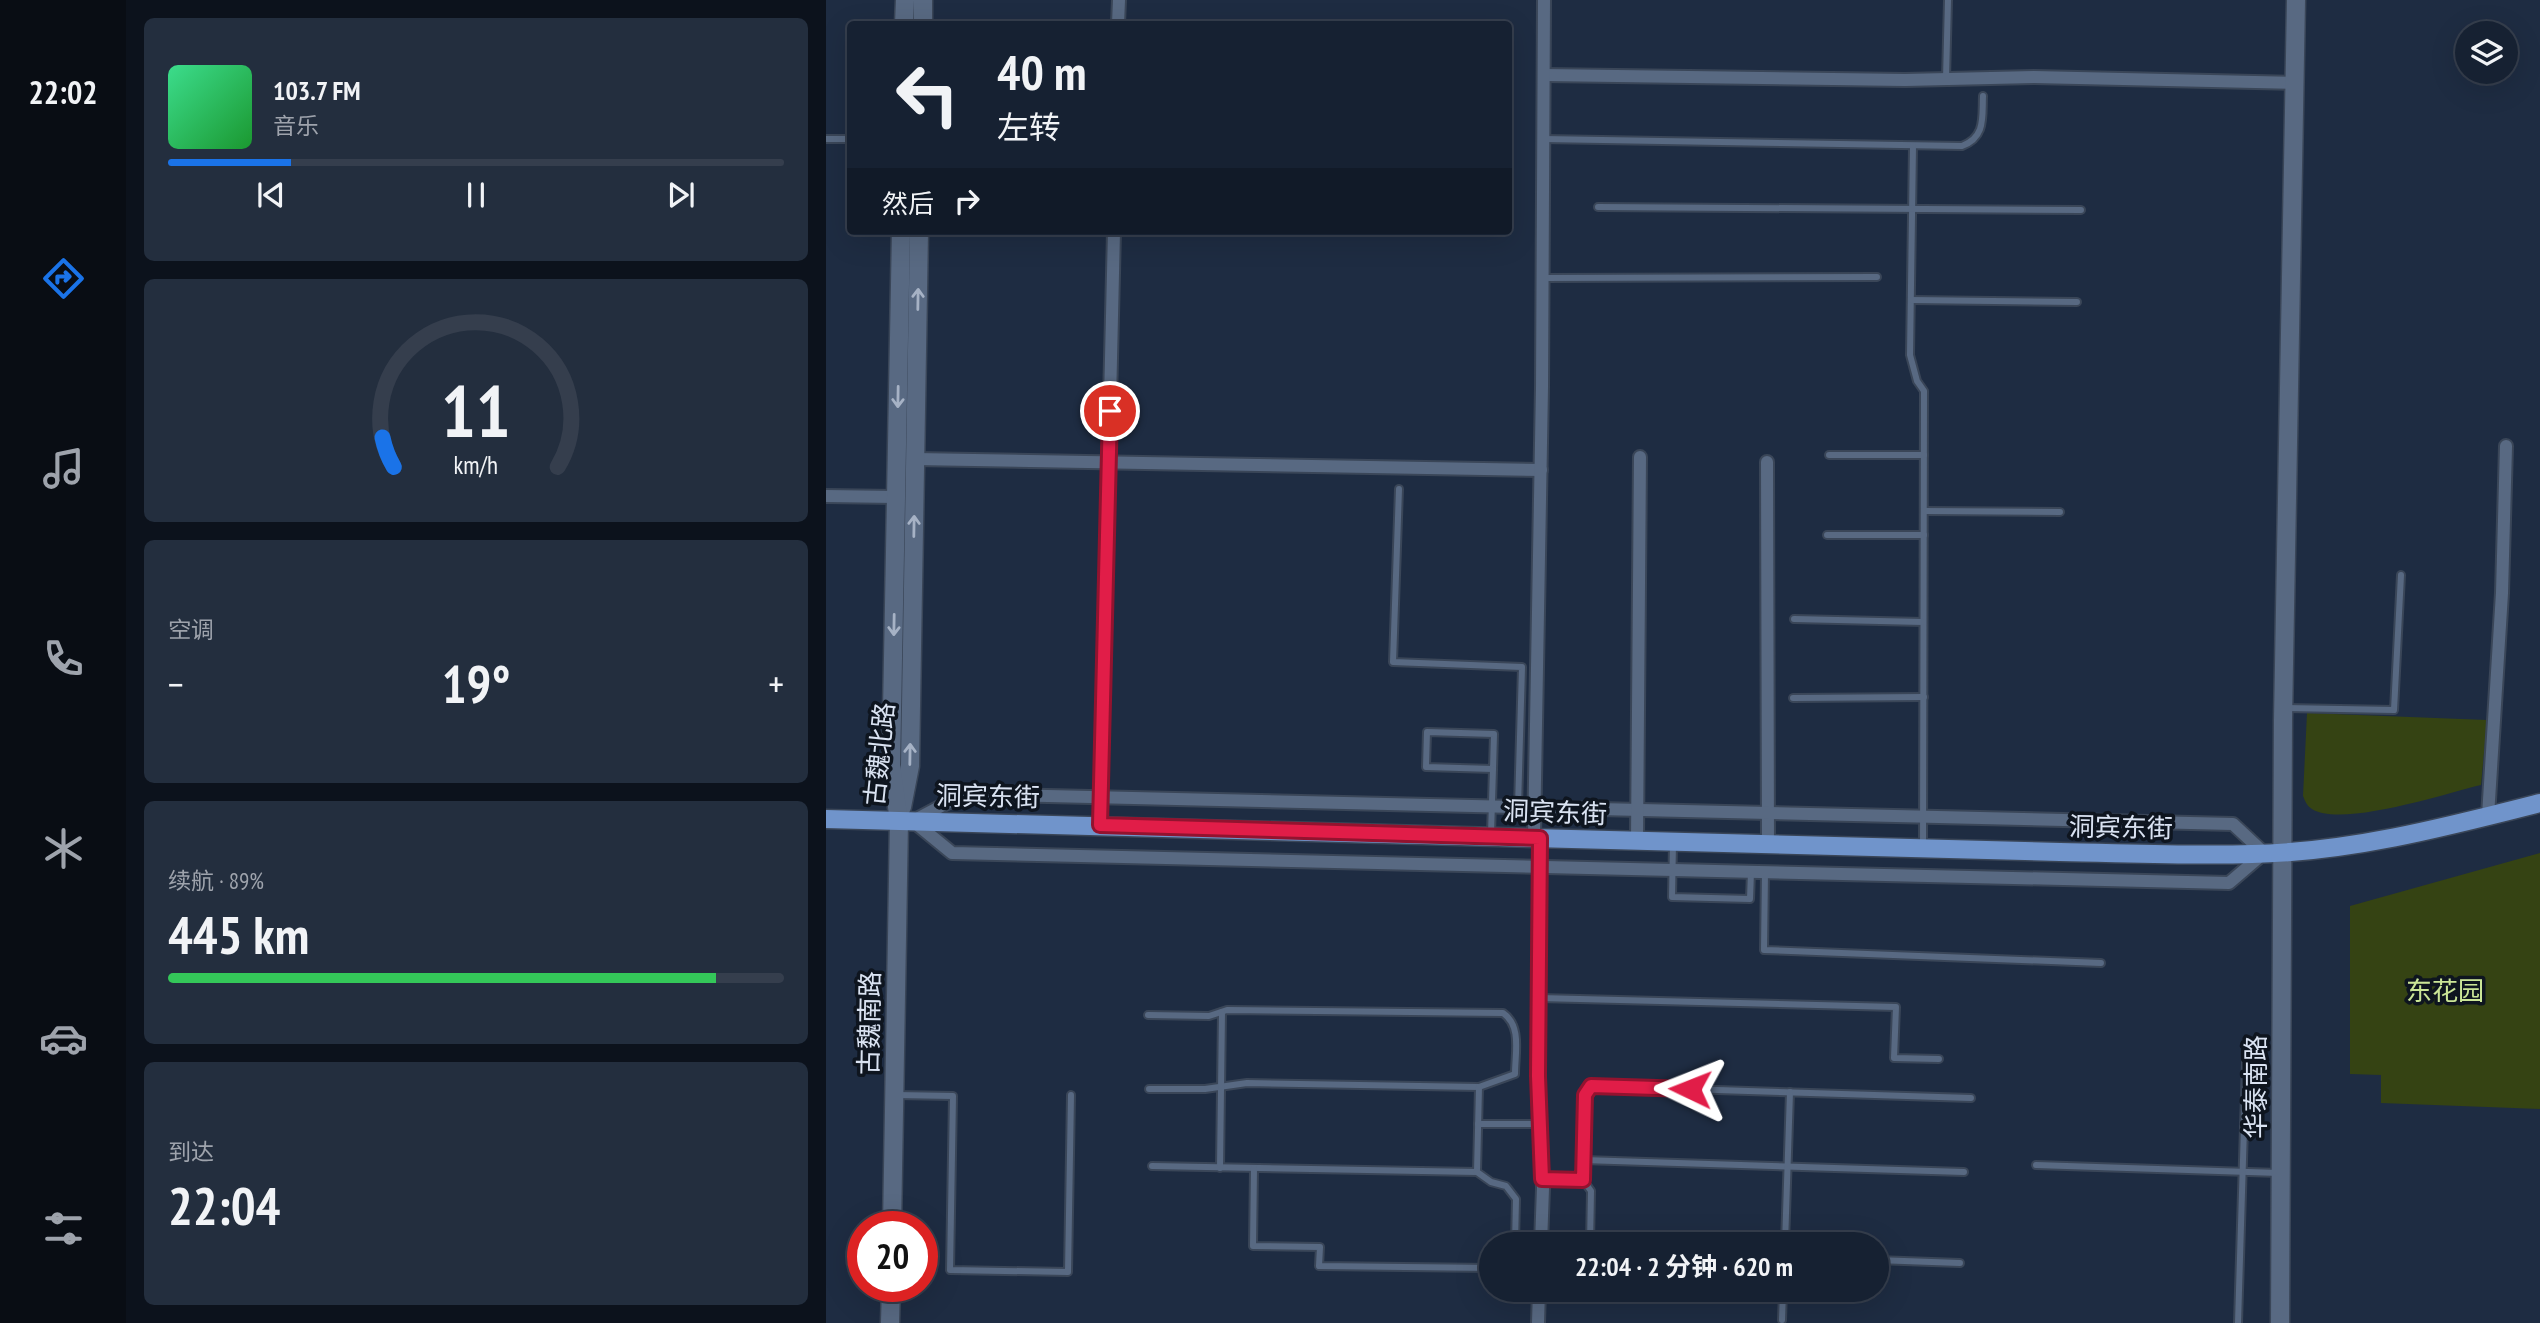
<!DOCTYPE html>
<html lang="zh">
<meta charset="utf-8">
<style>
:root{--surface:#162132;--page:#232e3e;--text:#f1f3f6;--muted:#9ea3ac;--line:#353e4d;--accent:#1a73e8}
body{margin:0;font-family:"PT Sans Narrow","Noto Sans SC",sans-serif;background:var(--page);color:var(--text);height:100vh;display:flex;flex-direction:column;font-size:26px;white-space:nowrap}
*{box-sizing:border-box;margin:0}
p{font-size:23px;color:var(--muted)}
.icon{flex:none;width:38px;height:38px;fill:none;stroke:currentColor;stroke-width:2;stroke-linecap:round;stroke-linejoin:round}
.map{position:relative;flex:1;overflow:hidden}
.panel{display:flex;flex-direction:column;gap:18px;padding:18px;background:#0c121c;width:700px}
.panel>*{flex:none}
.guide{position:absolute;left:21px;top:21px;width:665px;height:214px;border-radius:7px;box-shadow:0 7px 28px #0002,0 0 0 2px var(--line);background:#162132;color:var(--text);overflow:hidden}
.buttons{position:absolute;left:1629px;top:21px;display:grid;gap:14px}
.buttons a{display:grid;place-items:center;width:63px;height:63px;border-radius:50%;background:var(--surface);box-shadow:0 7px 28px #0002,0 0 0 2px var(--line);font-size:35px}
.speed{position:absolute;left:21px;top:1211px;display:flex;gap:14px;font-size:35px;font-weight:700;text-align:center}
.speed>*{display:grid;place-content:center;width:91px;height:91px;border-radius:50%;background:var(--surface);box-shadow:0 7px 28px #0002,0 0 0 2px var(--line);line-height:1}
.speed .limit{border:10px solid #d22;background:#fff;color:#111}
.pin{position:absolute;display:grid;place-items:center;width:60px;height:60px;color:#fff;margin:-30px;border:4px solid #fff;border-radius:50%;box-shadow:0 2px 7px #0007}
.me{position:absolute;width:77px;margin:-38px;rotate:272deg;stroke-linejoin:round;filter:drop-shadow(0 0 5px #0008)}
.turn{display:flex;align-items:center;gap:24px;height:147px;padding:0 35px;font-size:32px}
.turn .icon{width:91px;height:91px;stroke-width:2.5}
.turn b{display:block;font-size:49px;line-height:60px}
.then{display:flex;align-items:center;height:66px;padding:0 35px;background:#0003;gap:14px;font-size:26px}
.big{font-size:52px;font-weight:700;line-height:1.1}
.panel .widget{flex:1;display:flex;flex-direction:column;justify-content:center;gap:10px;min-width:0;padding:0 24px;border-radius:10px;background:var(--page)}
.panel .dial{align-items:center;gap:0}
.dial svg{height:182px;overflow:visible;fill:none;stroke:var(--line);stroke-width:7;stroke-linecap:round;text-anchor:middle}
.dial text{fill:var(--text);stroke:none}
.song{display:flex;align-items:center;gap:21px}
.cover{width:84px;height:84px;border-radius:10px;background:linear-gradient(135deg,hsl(150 70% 55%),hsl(130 70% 35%))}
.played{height:7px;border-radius:4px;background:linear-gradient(90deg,var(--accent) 20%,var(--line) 20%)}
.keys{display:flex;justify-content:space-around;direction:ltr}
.heat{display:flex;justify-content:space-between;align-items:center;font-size:38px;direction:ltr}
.charge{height:10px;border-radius:5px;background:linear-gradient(90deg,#34c759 89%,var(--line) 0)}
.trip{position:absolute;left:653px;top:1232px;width:410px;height:70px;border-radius:35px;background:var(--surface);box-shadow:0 7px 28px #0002,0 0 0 2px var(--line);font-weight:700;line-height:70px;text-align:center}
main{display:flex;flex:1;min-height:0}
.tabs{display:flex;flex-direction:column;width:126px;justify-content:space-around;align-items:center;background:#090d14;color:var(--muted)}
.tabs .icon{width:49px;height:49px}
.tabs .selected{color:var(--accent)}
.tabs b{font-size:32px;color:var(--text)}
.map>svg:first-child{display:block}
.green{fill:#354313}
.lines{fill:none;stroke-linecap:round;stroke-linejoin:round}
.lane-casing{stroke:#3a4658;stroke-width:10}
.street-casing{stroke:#3a4658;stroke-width:16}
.secondary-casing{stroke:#3a4658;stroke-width:21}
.primary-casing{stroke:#3a4658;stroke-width:21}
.lane{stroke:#586982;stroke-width:6}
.street{stroke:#586982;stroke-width:12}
.secondary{stroke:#586982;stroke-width:18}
.primary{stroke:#7094cb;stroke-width:18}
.oneway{stroke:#a6b2c5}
.route-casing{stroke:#92132f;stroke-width:18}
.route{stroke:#e11d48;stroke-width:12}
.labels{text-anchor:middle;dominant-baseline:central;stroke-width:7;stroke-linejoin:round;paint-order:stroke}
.street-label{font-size:26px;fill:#dae3f2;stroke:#0e151f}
.park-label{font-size:26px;fill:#cbe697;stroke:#0e151f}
</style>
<main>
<nav class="tabs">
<b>22:02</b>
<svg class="icon selected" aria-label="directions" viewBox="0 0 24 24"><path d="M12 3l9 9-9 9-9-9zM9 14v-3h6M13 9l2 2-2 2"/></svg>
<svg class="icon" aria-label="music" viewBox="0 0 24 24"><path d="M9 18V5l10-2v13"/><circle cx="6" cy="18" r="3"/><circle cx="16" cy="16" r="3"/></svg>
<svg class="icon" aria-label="phone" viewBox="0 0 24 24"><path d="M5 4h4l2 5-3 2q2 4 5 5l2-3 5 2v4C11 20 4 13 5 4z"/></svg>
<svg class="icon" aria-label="climate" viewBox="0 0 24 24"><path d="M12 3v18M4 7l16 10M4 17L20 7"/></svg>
<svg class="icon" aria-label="car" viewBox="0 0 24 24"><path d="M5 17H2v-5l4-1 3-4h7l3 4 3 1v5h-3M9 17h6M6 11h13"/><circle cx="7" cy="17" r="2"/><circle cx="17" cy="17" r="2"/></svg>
<svg class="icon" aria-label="filters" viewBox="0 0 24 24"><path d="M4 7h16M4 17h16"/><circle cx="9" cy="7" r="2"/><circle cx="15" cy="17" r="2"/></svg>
</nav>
<section class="panel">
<div class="widget">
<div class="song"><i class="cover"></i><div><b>103.7 FM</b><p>音乐</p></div></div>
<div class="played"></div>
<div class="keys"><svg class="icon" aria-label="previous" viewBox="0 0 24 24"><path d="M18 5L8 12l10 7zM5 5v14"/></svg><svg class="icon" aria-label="pause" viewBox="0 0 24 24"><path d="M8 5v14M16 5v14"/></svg><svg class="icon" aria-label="next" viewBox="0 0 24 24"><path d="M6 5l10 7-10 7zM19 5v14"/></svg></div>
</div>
<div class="widget dial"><svg viewBox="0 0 100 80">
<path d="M14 69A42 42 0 1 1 86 69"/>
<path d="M14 69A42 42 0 0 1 9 56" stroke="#1a73e8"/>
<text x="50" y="56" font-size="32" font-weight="700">11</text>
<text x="50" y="72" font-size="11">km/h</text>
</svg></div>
<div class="widget"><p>空调</p>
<div class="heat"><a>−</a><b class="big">19°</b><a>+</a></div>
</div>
<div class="widget"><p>续航 · 89%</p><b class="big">445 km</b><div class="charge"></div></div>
<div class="widget"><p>到达</p><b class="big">22:04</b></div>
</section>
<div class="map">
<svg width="1714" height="1323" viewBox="0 0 1714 1323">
<rect width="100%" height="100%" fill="#1e2c42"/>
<g class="green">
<path d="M 1481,713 L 1661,720 L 1655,785 C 1621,793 1515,828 1486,809 C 1481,806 1479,801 1477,796 Z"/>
<polygon points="1714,853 1714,1109 1555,1103 1555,1075 1524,1074 1524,906"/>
</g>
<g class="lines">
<g class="lane-casing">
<g id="lane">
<polyline points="1120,79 1122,0"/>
<polyline points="0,139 24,139"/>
<path d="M 717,139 L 1136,146 C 1160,137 1156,117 1157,96"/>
<polyline points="1087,146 1084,355 1091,381 1098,391 1097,847"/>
<polyline points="772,207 1255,210"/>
<polyline points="717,278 1051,277"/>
<polyline points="1085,300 1251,302"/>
<polyline points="1003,455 1098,455"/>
<polyline points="573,489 567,662 696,667 692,807"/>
<polyline points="1098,511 1234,512"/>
<polyline points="1001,535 1098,535"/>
<polyline points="968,619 1097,622"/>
<polyline points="967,698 1098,697"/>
<polyline points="1459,708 1568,710 1575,575"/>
<polygon points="601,732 668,734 667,769 600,767"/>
<polyline points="665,834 667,769"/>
<polyline points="847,843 846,897 924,899 925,872"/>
<polyline points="939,872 938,950 1275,963"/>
<polyline points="713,998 1070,1007 1068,1058 1113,1059"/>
<path d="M 322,1015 L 383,1016 L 401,1010 L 677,1013 C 696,1026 689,1053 689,1074 L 653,1087 L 421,1083 L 379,1089 L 323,1089"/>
<polyline points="70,1095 127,1096 124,1270 242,1272 245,1095"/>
<polyline points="652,1124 714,1124"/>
<polyline points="757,1160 1138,1172"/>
<polyline points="1210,1165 1453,1173"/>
<polyline points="326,1166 651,1172 653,1087"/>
<polyline points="394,1168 396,1012"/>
<polyline points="428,1168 427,1246 494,1247 493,1266 665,1268"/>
<polyline points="651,1172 665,1182 680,1186 690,1199 689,1244"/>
<polyline points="716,1179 757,1180 759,1095 765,1086 1145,1098"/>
<polyline points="757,1180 765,1191 764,1244"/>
<polyline points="959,1244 964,1092"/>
<polyline points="1050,1260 1134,1263"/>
<polyline points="956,1320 957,1290"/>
<polyline points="1412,1323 1420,1062"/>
</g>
</g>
<g class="street-casing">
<g id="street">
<polyline points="292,24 293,0"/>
<polyline points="718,75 1079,80 1208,77 1468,83"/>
<polyline points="89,459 715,470"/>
<polyline points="941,462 942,844"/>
<polyline points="0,496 70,497"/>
<polygon points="138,794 1407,824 1438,853 1403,883 126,853 87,821"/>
<polyline points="1662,816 1676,593 1680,446"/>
<polyline points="274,825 288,231"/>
<polyline points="708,837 716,387 718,0"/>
<polyline points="714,838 712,1076 717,1188 715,1244"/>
<polyline points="811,840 814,457"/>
<polyline points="712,1323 713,1290"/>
</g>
</g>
<g class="secondary-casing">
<g id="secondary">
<polyline points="78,24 79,0"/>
<polyline points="97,24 97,0"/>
<polyline points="76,807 84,766 93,231"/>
<polyline points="66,1227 73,821 65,765 75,231"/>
<polyline points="64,1323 65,1286"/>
<polyline points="1454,1323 1457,720 1470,0"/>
</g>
</g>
<g class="primary-casing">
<path id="primary" d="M 0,819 L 1234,852 C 1298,853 1362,856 1426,854 C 1524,852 1620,827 1714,803"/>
</g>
<use href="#lane" class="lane"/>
<use href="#street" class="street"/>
<use href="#secondary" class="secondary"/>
<use href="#primary" class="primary"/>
</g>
<defs><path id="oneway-shaft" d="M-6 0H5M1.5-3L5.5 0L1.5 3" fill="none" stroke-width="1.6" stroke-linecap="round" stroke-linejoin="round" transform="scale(1.75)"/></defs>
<g class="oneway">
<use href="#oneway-shaft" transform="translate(92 299) rotate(-89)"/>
<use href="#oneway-shaft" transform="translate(72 397) rotate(91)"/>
<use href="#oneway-shaft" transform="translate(88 526) rotate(-89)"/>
<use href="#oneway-shaft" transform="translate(68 625) rotate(91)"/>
<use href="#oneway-shaft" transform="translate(84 754) rotate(-89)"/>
</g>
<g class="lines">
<g class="route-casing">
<polyline id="route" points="284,411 274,825 714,838 712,1076 716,1179 757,1180 759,1095 765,1086 864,1089"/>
</g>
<use href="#route" class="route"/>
</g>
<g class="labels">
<g class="street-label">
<text transform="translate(53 754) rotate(-84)">古魏北路</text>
<text transform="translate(162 796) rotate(1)">洞宾东街</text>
<text transform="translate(729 812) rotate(2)">洞宾东街</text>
<text transform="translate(1295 827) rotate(1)">洞宾东街</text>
<text transform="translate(43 1023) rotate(-89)">古魏南路</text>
<text transform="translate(1429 1087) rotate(-90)">华泰南路</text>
</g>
<g class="park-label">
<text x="1619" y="990">东花园</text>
</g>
</g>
</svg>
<div class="buttons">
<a><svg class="icon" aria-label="layers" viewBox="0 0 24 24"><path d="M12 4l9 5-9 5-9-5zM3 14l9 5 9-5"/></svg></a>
</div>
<div class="speed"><div class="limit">20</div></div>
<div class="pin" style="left:284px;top:411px;background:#d93025"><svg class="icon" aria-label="arrive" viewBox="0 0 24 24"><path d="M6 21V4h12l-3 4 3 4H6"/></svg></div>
<svg class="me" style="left:864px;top:1089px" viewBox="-20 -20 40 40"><path d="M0-17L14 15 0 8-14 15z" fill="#e11d48" stroke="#fff" stroke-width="4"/></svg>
<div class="trip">22:04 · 2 分钟 · 620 m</div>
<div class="guide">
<div class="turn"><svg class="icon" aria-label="left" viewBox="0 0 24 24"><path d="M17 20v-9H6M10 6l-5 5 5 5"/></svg><div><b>40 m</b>左转</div></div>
<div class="then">然后<svg class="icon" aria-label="right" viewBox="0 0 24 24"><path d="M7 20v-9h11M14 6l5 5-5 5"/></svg></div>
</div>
</div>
</main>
